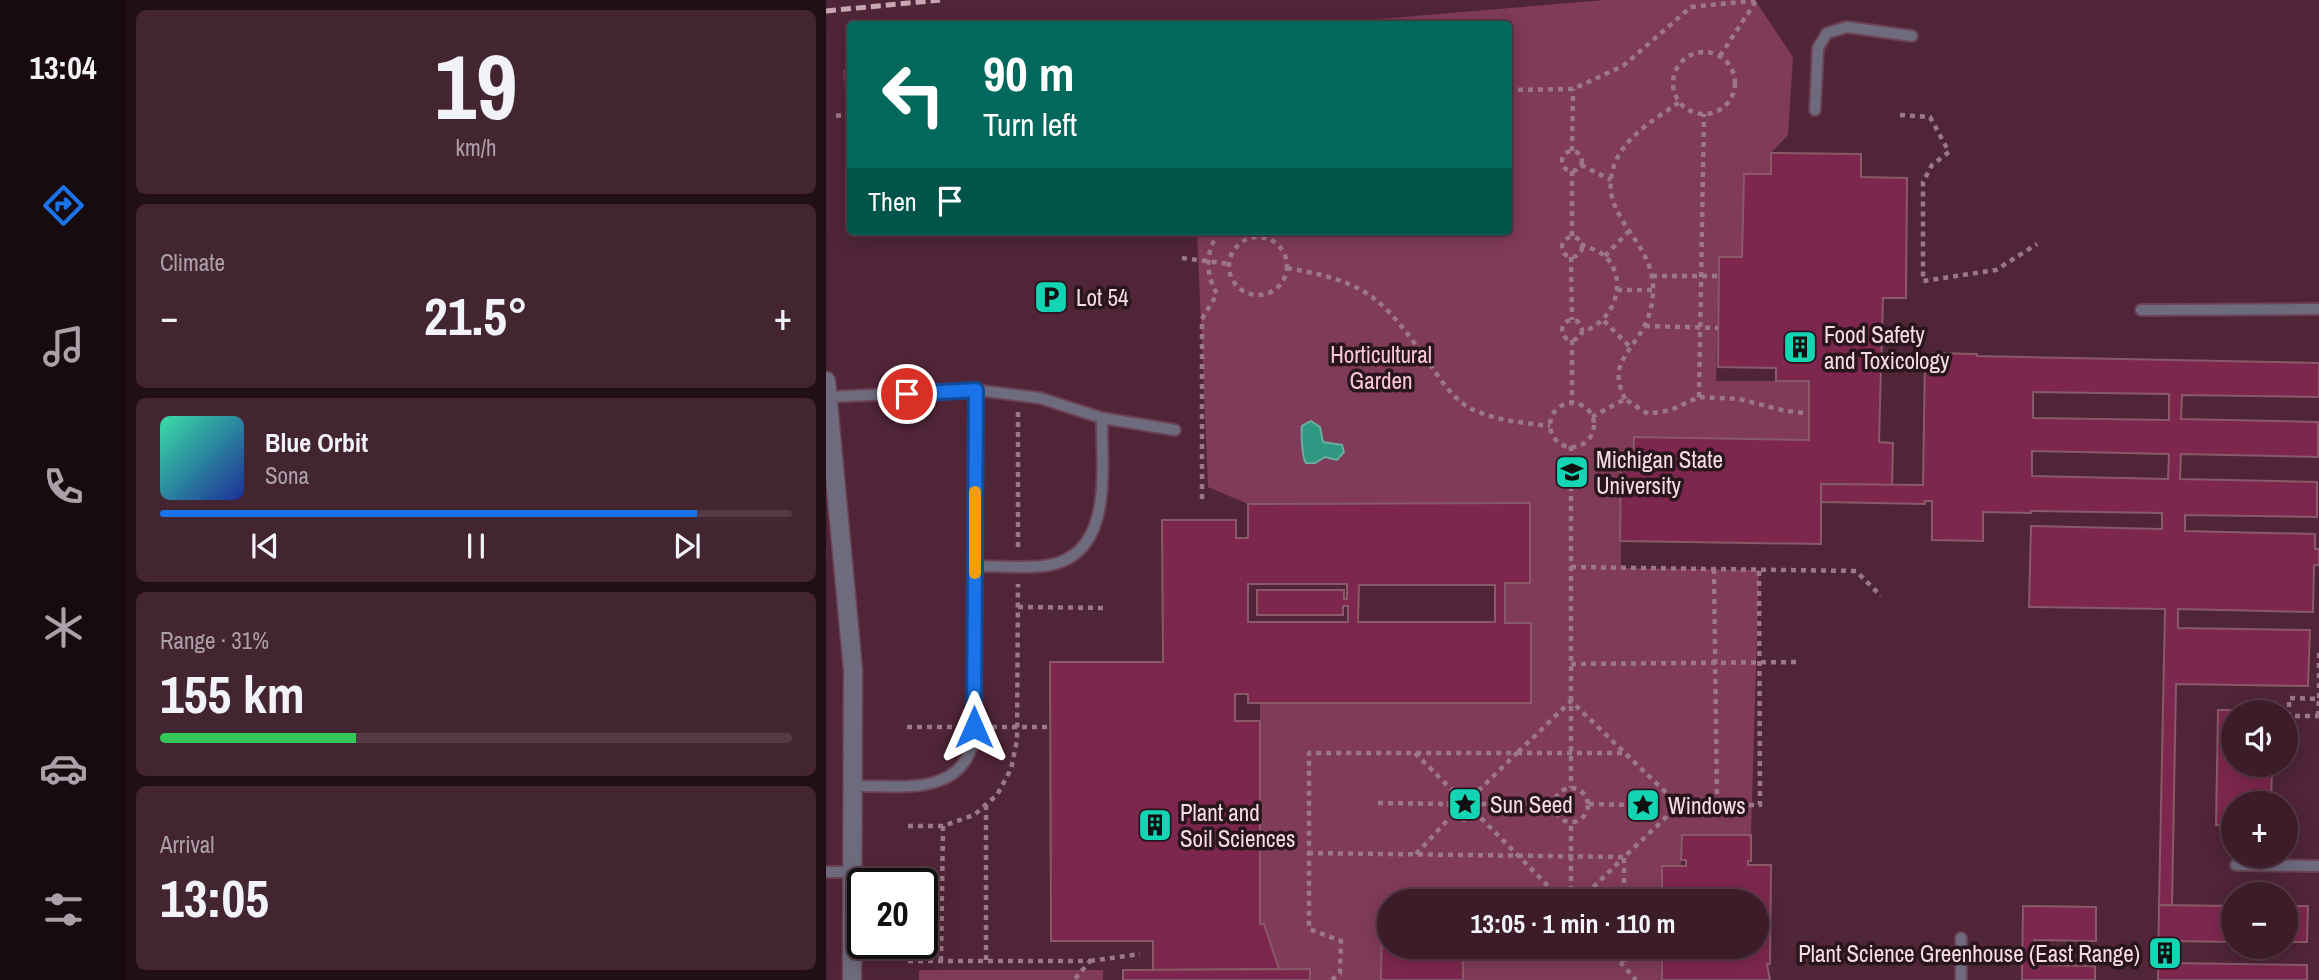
<!DOCTYPE html>
<meta charset="utf-8">
<style>
:root{--surface:#3c1c29;--page:#432531;--text:#f1f3f6;--muted:#aca1a8;--line:#553a46;--accent:#1a73e8}
body{margin:0;font-family:"Archivo Narrow",sans-serif;background:var(--page);color:var(--text);height:100vh;display:flex;flex-direction:column;font-size:26px;white-space:nowrap}
*{box-sizing:border-box;margin:0}
p{font-size:23px;color:var(--muted)}
.icon{flex:none;width:38px;height:38px;fill:none;stroke:currentColor;stroke-width:2;stroke-linecap:round;stroke-linejoin:round}
.map{position:relative;flex:1;overflow:hidden}
.sheet{display:flex;flex-direction:column;gap:10px;padding:10px;background:#210f17;width:700px}
.sheet>*{flex:none}
.top-card{position:absolute;left:21px;top:21px;width:665px;height:214px;border-radius:7px;box-shadow:0 4px 18px #0003,0 0 0 2px var(--line);background:#00695c;color:#fff;overflow:hidden}
.controls{position:absolute;left:1395px;top:700px;display:grid;gap:14px}
.controls a{display:grid;place-items:center;width:77px;height:77px;border-radius:50%;background:var(--surface);box-shadow:0 4px 18px #0003,0 0 0 2px var(--line);font-size:35px}
.speed{position:absolute;left:21px;top:868px;display:flex;gap:14px;font-size:35px;font-weight:700;text-align:center}
.speed>*{display:grid;place-content:center;width:91px;height:91px;border-radius:50%;background:var(--surface);box-shadow:0 4px 18px #0003,0 0 0 2px var(--line);line-height:1}
.speed .limit{border:4px solid #111;border-radius:10px;background:#fff;color:#111}
.pin{position:absolute;display:grid;place-items:center;width:60px;height:60px;color:#fff;margin:-30px;border:4px solid #fff;border-radius:50%;box-shadow:0 2px 7px #0007}
.me{position:absolute;width:77px;margin:-38px;rotate:0deg;stroke-linejoin:round;filter:drop-shadow(0 0 5px #0008)}
.turn{display:flex;align-items:center;gap:24px;height:147px;padding:0 21px;font-size:32px}
.turn .icon{width:91px;height:91px;stroke-width:2.5}
.turn b{display:block;font-size:49px;line-height:60px}
.then{display:flex;align-items:center;height:66px;padding:0 21px;background:#0003;gap:14px;font-size:26px}
.big{font-size:52px;font-weight:700;line-height:1.1}
.sheet .card{flex:1;display:flex;flex-direction:column;justify-content:center;gap:10px;min-width:0;padding:0 24px;border-radius:10px;background:var(--page)}
.sheet .dial{align-items:center;gap:0}
.dial b{font-size:91px;line-height:1}
.song{display:flex;align-items:center;gap:21px}
.cover{width:84px;height:84px;border-radius:10px;background:linear-gradient(135deg,hsl(160 70% 55%),hsl(230 70% 35%))}
.played{height:7px;border-radius:4px;background:linear-gradient(90deg,var(--accent) 85%,var(--line) 85%)}
.keys{display:flex;justify-content:space-around;direction:ltr}
.heat{display:flex;justify-content:space-between;align-items:center;font-size:38px;direction:ltr}
.charge{height:10px;border-radius:5px;background:linear-gradient(90deg,#34c759 31%,var(--line) 0)}
.trip{position:absolute;left:551px;top:889px;width:392px;height:70px;border-radius:35px;background:var(--surface);box-shadow:0 4px 18px #0003,0 0 0 2px var(--line);font-weight:700;line-height:70px;text-align:center}
main{display:flex;flex:1;min-height:0}
.dock{display:flex;flex-direction:column;width:126px;justify-content:space-around;align-items:center;background:#180b10;color:var(--muted)}
.dock .icon{width:49px;height:49px}
.dock .current{color:var(--accent)}
.dock b{font-size:32px;color:var(--text)}
.map>svg:first-child{display:block}
.green{fill:#7f3b58}
.water{fill:#2e9882;stroke:#6baca0;stroke-width:2}
.building{fill:#7d274e;stroke:#89596a;stroke-width:2;fill-rule:evenodd}
.lines{fill:none;stroke-linecap:round;stroke-linejoin:round}
.service-casing{stroke:#6b4253;stroke-width:14}
.minor-casing{stroke:#6b4253;stroke-width:21}
.path{stroke:#9c7786;stroke-width:4.5;stroke-dasharray:5 5;stroke-linecap:butt}
.service{stroke:#6f6b7e;stroke-width:10}
.minor{stroke:#6f6b7e;stroke-width:18}
.rail{stroke:#c8a7b3;stroke-width:5;stroke-dasharray:10 5;stroke-linecap:butt}
.route-casing{stroke:#114b97;stroke-width:18}
.route{stroke:#1a73e8;stroke-width:12}
.slow{stroke:#f59e0b;stroke-width:12}
.labels{text-anchor:middle;dominant-baseline:central;stroke-width:7;stroke-linejoin:round;paint-order:stroke}
.poi-label{font-size:23px;fill:#f8dbe5;stroke:#29161d;text-anchor:start}
.park-label{font-size:23px;fill:#fac7d9;stroke:#29161d}
</style>
<main>
<nav class="dock">
<b>13:04</b>
<svg class="icon current" aria-label="directions" viewBox="0 0 24 24"><path d="M12 3l9 9-9 9-9-9zM9 14v-3h6M13 9l2 2-2 2"/></svg>
<svg class="icon" aria-label="music" viewBox="0 0 24 24"><path d="M9 18V5l10-2v13"/><circle cx="6" cy="18" r="3"/><circle cx="16" cy="16" r="3"/></svg>
<svg class="icon" aria-label="phone" viewBox="0 0 24 24"><path d="M5 4h4l2 5-3 2q2 4 5 5l2-3 5 2v4C11 20 4 13 5 4z"/></svg>
<svg class="icon" aria-label="climate" viewBox="0 0 24 24"><path d="M12 3v18M4 7l16 10M4 17L20 7"/></svg>
<svg class="icon" aria-label="car" viewBox="0 0 24 24"><path d="M5 17H2v-5l4-1 3-4h7l3 4 3 1v5h-3M9 17h6M6 11h13"/><circle cx="7" cy="17" r="2"/><circle cx="17" cy="17" r="2"/></svg>
<svg class="icon" aria-label="filters" viewBox="0 0 24 24"><path d="M4 7h16M4 17h16"/><circle cx="9" cy="7" r="2"/><circle cx="15" cy="17" r="2"/></svg>
</nav>
<section class="sheet">
<div class="card dial"><b>19</b><p>km/h</p></div>
<div class="card"><p>Climate</p>
<div class="heat"><a>−</a><b class="big">21.5°</b><a>+</a></div>
</div>
<div class="card">
<div class="song"><i class="cover"></i><div><b>Blue Orbit</b><p>Sona</p></div></div>
<div class="played"></div>
<div class="keys"><svg class="icon" aria-label="previous" viewBox="0 0 24 24"><path d="M18 5L8 12l10 7zM5 5v14"/></svg><svg class="icon" aria-label="pause" viewBox="0 0 24 24"><path d="M8 5v14M16 5v14"/></svg><svg class="icon" aria-label="next" viewBox="0 0 24 24"><path d="M6 5l10 7-10 7zM19 5v14"/></svg></div>
</div>
<div class="card"><p>Range · 31%</p><b class="big">155 km</b><div class="charge"></div></div>
<div class="card"><p>Arrival</p><b class="big">13:05</b></div>
</section>
<div class="map">
<svg width="1493" height="980" viewBox="0 0 1493 980">
<rect width="100%" height="100%" fill="#502537"/>
<g class="green">
<polygon points="779,0 929,0 967,57 962,135 945,153 945,174 918,174 916,257 893,257 890,381 983,381 983,440 808,437 807,471 795,471 795,568 933,570 925,835 856,835 855,866 836,866 836,901 556,903 555,980 484,980 483,969 453,969 438,925 434,924 434,703 705,703 705,623 679,623 679,583 703,503 422,504 382,487 371,231 682,231 682,24 493,24"/>
<polygon points="24,69 24,141 17,70"/>
<rect x="637" y="947" width="199" height="33"/>
<rect x="93" y="970" width="184" height="10"/>
</g>
<path class="water" d="M 485,421 L 494,427 L 497,442 L 516,445 L 518,452 L 511,460 L 499,457 L 489,463 L 480,463 C 476,458 475,432 476,426 Z"/>
<g class="building">
<polygon points="945,153 1035,154 1035,177 1081,178 1080,298 1057,298 1053,442 1067,443 1066,485 995,484 995,544 794,541 795,470 807,471 808,437 983,440 983,381 950,381 950,368 892,367 893,257 916,257 918,174 945,174"/>
<path d="M 1107,353 L 1151,354 L 1151,356 L 1493,363 L 1493,397 L 1356,395 L 1355,419 L 1492,422 L 1492,457 L 1355,454 L 1354,479 L 1491,482 L 1491,517 L 1359,515 L 1359,531 L 1489,534 L 1489,549 L 1493,549 L 1493,565 L 1488,565 L 1487,612 L 1352,609 L 1352,628 L 1484,630 L 1482,686 L 1350,684 L 1346,905 L 1333,905 L 1339,609 L 1203,607 L 1205,526 L 1336,529 L 1336,513 L 1205,511 L 1205,513 L 1157,512 L 1157,541 L 1106,540 L 1106,501 L 1099,501 L 1099,504 L 995,502 L 995,484 L 1097,485 L 1099,355 L 1107,355 ZM 1207,392 L 1343,394 L 1343,420 L 1207,418 ZM 1206,451 L 1343,454 L 1342,479 L 1206,476 Z"/>
<path d="M 704,503 L 704,583 L 679,583 L 679,623 L 705,623 L 705,703 L 422,703 L 422,694 L 409,694 L 409,721 L 434,721 L 434,924 L 438,924 L 453,969 L 327,970 L 327,941 L 225,941 L 224,662 L 337,662 L 336,520 L 410,520 L 410,538 L 422,538 L 422,504 ZM 422,584 L 521,584 L 521,599 L 518,599 L 518,590 L 431,590 L 431,615 L 517,615 L 517,606 L 522,606 L 522,622 L 422,622 ZM 533,585 L 669,585 L 669,622 L 532,622 Z"/>
<polygon points="1392,710 1447,710 1447,712 1407,712 1407,765 1446,765 1445,803 1407,803 1407,825 1390,825"/>
<polygon points="856,835 925,835 925,861 922,861 922,865 945,865 944,964 941,964 944,980 836,980 836,947 931,947 931,901 836,901 836,866 860,866 860,860 855,860"/>
<polygon points="556,903 564,903 564,947 637,947 637,980 555,980"/>
<polygon points="1333,905 1407,906 1407,942 1346,941 1346,963 1481,965 1481,980 1332,980"/>
<polygon points="1197,906 1270,907 1270,941 1208,940 1208,965 1269,966 1269,980 1196,980"/>
<polygon points="1460,906 1482,906 1481,942 1460,942"/>
<polygon points="484,969 484,980 297,980 297,970"/>
</g>
<g class="lines">
<g class="service-casing">
<g id="service">
<polyline points="989,110 992,48 1001,33 1021,27 1086,36"/>
<polyline points="1315,310 1493,309"/>
<path d="M 2,397 L 150,390 L 214,398 L 276,418 C 275,467 289,552 224,565 C 200,569 173,566 149,566"/>
<polyline points="276,418 349,430"/>
<path d="M 27,786 C 74,785 136,798 148,738 L 150,390"/>
<polyline points="1410,865 1493,866"/>
<polyline points="0,872 26,872"/>
<polyline points="1135,938 1135,980"/>
</g>
</g>
<g class="minor-casing">
<polyline id="minor" points="0,381 27,670 26,980"/>
</g>
<g class="path">
<circle cx="878" cy="83" r="31"/>
<polyline points="894,56 930,1"/>
<polyline points="682,90 747,89 797,66 865,7 933,0"/>
<polyline points="1074,115 1104,117 1123,152 1106,165 1097,182 1097,281 1170,270 1211,244"/>
<polyline points="10,116 24,114"/>
<polyline points="746,151 747,89"/>
<circle cx="746" cy="161" r="10"/>
<polyline points="755,165 785,180"/>
<polyline points="746,171 746,237"/>
<circle cx="746" cy="247" r="10"/>
<circle cx="432" cy="266" r="29"/>
<path d="M 755,244 C 763,248 774,251 780,257 C 804,283 786,323 756,332"/>
<polyline points="779,256 803,231"/>
<polyline points="745,257 746,320"/>
<polyline points="356,258 404,264"/>
<path d="M 461,268 C 544,282 557,299 605,366 C 616,382 631,404 650,411 C 673,421 699,423 724,426"/>
<polyline points="826,276 893,276"/>
<polyline points="791,290 827,290"/>
<circle cx="746" cy="330" r="10"/>
<polyline points="778,321 804,347"/>
<polyline points="819,326 892,328"/>
<polyline points="746,340 746,403"/>
<polyline points="873,397 878,114"/>
<path d="M 799,399 C 785,370 796,360 812,337 C 822,322 828,304 827,286 C 825,238 773,217 787,169 C 796,137 829,120 853,102"/>
<circle cx="746" cy="425" r="22"/>
<polyline points="192,412 192,550"/>
<polyline points="766,417 799,399 822,414 845,410 873,397 913,399 960,411 979,413"/>
<polyline points="745,446 745,788"/>
<path d="M 376,499 L 376,319 L 391,294 C 379,273 379,251 394,231"/>
<polyline points="745,567 1030,571 1055,596"/>
<polyline points="888,569 891,805"/>
<polyline points="192,607 281,608"/>
<polyline points="1493,653 1493,699 1463,698 1463,716 1493,716"/>
<polyline points="745,664 975,662"/>
<polyline points="1492,716 1493,699"/>
<polyline points="81,727 133,727"/>
<polyline points="166,727 224,727"/>
<polyline points="589,753 631,795"/>
<polyline points="691,753 798,753"/>
<circle cx="745" cy="805" r="17"/>
<polyline points="552,803 622,804 638,820 655,804 638,788 622,804"/>
<polyline points="655,804 728,804"/>
<polyline points="763,804 808,805"/>
<polyline points="160,805 160,961"/>
<polyline points="853,805 934,805 933,570"/>
<polyline points="648,811 737,901"/>
<polyline points="82,826 117,826 148,815 171,795 185,769 191,740 192,584"/>
<polyline points="482,853 798,857 853,805 745,701 691,753"/>
<polyline points="590,854 630,811"/>
<polyline points="798,858 798,901"/>
<polyline points="745,901 745,821"/>
<polyline points="753,901 797,858"/>
<polyline points="745,947 745,950"/>
<polyline points="781,947 810,980"/>
<polyline points="798,947 799,964"/>
<polyline points="82,961 264,961 248,980"/>
<polyline points="115,961 117,826"/>
<polyline points="264,961 314,954"/>
<polyline points="506,980 514,973 515,941 483,929 483,753 691,753 647,796"/>
</g>
<use href="#service" class="service"/>
<use href="#minor" class="minor"/>
<polyline class="rail" points="0,11 114,0"/>
</g>
<g class="lines">
<g class="route-casing">
<polyline id="route" points="81,394 150,390 148,727"/>
</g>
<use href="#route" class="route"/>
<polyline class="slow" points="149,573 149,492"/>
</g>
<defs>
<g id="parking-square" transform="scale(1.75)"><rect x="-9" y="-9" width="18" height="18" rx="4" fill="#14d5b3" stroke="#29161d"/><path d="M-3.5-5.5H1a3.5 3.5 0 0 1 0 7H-1V5.5H-3.5ZM-1-3.4V-.6H.8a1.4 1.4 0 0 0 0-2.8Z" fill="#111"/></g>
<g id="building-square" transform="scale(1.75)"><rect x="-9" y="-9" width="18" height="18" rx="4" fill="#14d5b3" stroke="#29161d"/><path d="M-4-6H4V6H1V3H-1V6H-4ZM-2.5-4.3h1.7v1.8h-1.7ZM.8-4.3h1.7v1.8H.8ZM-2.5-1h1.7V.8h-1.7ZM.8-1h1.7V.8H.8Z" fill="#111"/></g>
<g id="university-square" transform="scale(1.75)"><rect x="-9" y="-9" width="18" height="18" rx="4" fill="#14d5b3" stroke="#29161d"/><path d="M0-5L7-2L0 1L-7-2ZM-4 1L0 2.5L4 1V4Q0 6-4 4Z" fill="#111"/></g>
<g id="sight-square" transform="scale(1.75)"><rect x="-9" y="-9" width="18" height="18" rx="4" fill="#14d5b3" stroke="#29161d"/><path d="M0-6L1.8-2.2L6-1.7L2.9 1.2L3.7 5.4L0 3.3L-3.7 5.4L-2.9 1.2L-6-1.7L-1.8-2.2Z" fill="#111"/></g>
</defs>
<g fill-rule="evenodd">
<use href="#parking-square" x="225" y="297"/>
<use href="#building-square" x="974" y="347"/>
<use href="#university-square" x="746" y="472"/>
<use href="#sight-square" x="639" y="804"/>
<use href="#sight-square" x="817" y="805"/>
<use href="#building-square" x="329" y="825"/>
<use href="#building-square" x="1339" y="953"/>
</g>
<g class="labels">
<g class="poi-label">
<text x="250" y="297">Lot 54</text>
<text x="998" y="334">Food Safety<tspan x="998" dy="26">and Toxicology</tspan></text>
<text x="770" y="459">Michigan State<tspan x="770" dy="26">University</tspan></text>
<text x="664" y="804">Sun Seed</text>
<text x="842" y="805">Windows</text>
<text x="354" y="812">Plant and<tspan x="354" dy="26">Soil Sciences</tspan></text>
<text x="1314" y="953" text-anchor="end">Plant Science Greenhouse (East Range)</text>
</g>
<g class="park-label">
<text x="555" y="354">Horticultural<tspan x="555" dy="26">Garden</tspan></text>
</g>
</g>
</svg>
<div class="controls">
<a><svg class="icon" aria-label="sound" viewBox="0 0 24 24"><path d="M4 9h4l5-4v14l-5-4H4zM17 9q2 3 0 6"/></svg></a>
<a>+</a>
<a>−</a>
</div>
<div class="speed"><div class="limit">20</div></div>
<div class="pin" style="left:81px;top:394px;background:#d93025"><svg class="icon" aria-label="arrive" viewBox="0 0 24 24"><path d="M6 21V4h12l-3 4 3 4H6"/></svg></div>
<svg class="me" style="left:148px;top:727px" viewBox="-20 -20 40 40"><path d="M0-17L14 15 0 8-14 15z" fill="#1a73e8" stroke="#fff" stroke-width="4"/></svg>
<div class="trip">13:05 · 1 min · 110 m</div>
<div class="top-card">
<div class="turn"><svg class="icon" aria-label="left" viewBox="0 0 24 24"><path d="M17 20v-9H6M10 6l-5 5 5 5"/></svg><div><b>90 m</b>Turn left</div></div>
<div class="then">Then<svg class="icon" aria-label="arrive" viewBox="0 0 24 24"><path d="M6 21V4h12l-3 4 3 4H6"/></svg></div>
</div>
</div>
</main>
